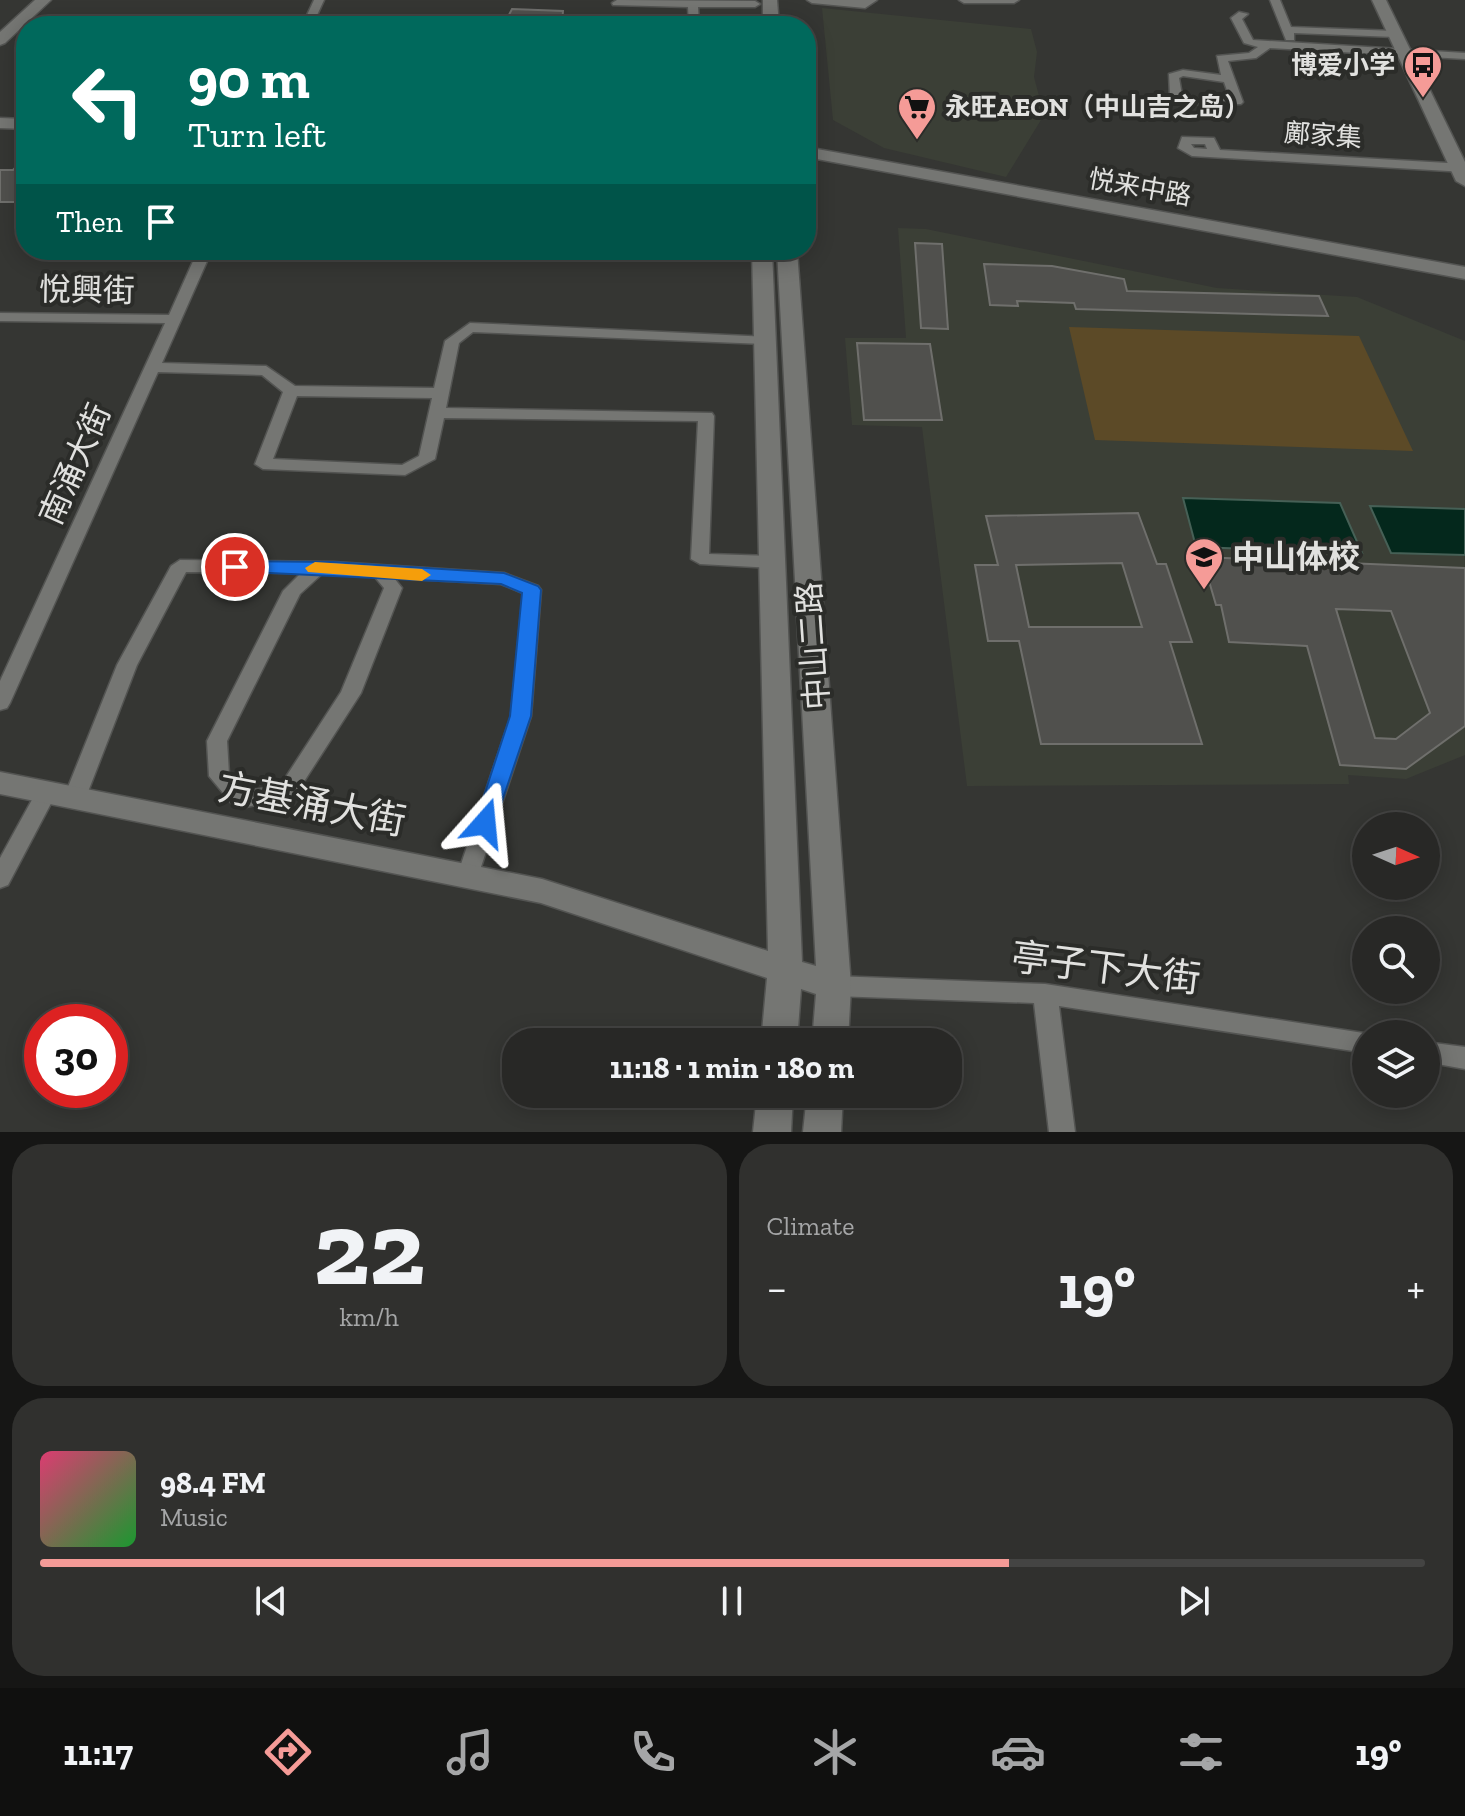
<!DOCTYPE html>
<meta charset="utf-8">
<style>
:root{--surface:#282826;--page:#30302e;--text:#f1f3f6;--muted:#a5a6a7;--line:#444443;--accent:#f59b97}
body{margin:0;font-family:"Zilla Slab","Noto Sans SC",serif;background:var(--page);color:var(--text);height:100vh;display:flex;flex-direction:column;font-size:30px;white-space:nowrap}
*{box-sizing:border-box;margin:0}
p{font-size:26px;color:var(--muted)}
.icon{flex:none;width:44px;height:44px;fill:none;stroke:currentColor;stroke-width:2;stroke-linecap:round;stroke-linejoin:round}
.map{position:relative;height:1132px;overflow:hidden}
.details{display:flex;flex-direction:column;gap:12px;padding:12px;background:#161615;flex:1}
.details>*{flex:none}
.guide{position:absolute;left:16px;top:16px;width:800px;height:244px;border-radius:32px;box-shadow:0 4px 20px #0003,0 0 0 2px var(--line);background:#00695c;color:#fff;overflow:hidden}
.needle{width:52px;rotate:93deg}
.buttons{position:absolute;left:1352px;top:812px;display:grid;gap:16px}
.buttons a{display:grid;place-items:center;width:88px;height:88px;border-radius:50%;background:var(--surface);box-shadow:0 4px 20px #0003,0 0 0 2px var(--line);font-size:40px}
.speed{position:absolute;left:24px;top:1004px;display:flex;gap:16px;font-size:40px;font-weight:700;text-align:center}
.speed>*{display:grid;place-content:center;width:104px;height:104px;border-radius:50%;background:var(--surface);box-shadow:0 4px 20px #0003,0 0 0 2px var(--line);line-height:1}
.speed .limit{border:12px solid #d22;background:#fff;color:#111}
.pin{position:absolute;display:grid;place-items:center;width:68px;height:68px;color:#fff;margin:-34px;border:4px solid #fff;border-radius:50%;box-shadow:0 2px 8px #0007}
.me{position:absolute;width:88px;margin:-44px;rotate:18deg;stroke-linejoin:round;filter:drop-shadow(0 0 6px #0008)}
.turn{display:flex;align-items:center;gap:28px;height:168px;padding:0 40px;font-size:36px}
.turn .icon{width:104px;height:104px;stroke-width:2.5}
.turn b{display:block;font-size:56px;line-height:68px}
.then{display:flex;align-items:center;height:76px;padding:0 40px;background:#0003;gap:16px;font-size:30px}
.big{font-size:60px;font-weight:700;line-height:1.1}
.details .widget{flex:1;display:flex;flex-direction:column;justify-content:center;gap:12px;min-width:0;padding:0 28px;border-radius:32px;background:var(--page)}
.details .dial{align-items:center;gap:0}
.dial b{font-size:104px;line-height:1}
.song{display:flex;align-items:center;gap:24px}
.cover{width:96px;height:96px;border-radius:12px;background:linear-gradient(135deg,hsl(340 70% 55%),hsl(130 70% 35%))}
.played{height:8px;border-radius:4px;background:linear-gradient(90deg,var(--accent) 70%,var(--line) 70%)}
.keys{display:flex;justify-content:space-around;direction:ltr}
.heat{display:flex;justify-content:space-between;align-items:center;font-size:44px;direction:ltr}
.details .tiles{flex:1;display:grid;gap:12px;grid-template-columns:1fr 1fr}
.widget:last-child{grid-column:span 2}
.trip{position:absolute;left:502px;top:1028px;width:460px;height:80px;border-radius:32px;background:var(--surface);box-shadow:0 4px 20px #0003,0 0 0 2px var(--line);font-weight:700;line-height:80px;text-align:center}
.tab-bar{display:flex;height:128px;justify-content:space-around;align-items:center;background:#10100f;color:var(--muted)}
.tab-bar .icon{width:56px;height:56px}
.tab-bar .selected{color:var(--accent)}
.tab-bar b{font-size:36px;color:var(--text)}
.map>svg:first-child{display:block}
.built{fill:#3b3f36}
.green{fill:#5c4a27}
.water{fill:#04281c;stroke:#466056;stroke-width:2}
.building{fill:#50504d;stroke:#6f6f6c;stroke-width:2;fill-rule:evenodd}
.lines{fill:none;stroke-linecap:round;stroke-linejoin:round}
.street-casing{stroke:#535452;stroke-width:3}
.secondary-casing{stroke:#535452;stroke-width:3}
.street{fill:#757673;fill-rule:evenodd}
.secondary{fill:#757673;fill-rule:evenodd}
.route{fill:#1a73e8;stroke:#114b97;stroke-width:2}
.slow{fill:#f59e0b}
.labels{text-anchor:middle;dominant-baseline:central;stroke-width:8;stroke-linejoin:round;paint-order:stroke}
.far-poi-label{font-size:26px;font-weight:bold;fill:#e1e1df;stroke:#2b2c29;text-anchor:end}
.far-street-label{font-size:26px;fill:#e1e1df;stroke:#2b2c29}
.street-label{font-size:32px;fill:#e1e1df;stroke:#2b2c29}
.poi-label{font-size:32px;font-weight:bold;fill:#e1e1df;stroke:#2b2c29;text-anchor:start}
.near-street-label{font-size:38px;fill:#e1e1df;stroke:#2b2c29}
</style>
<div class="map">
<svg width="1465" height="1132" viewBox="0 0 1465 1132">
<rect width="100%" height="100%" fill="#353633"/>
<g class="built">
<polygon points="822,8 1031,29 1037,52 1034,77 1044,115 1006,177 884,148 833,120"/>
<polygon points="898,228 926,229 1217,288 1357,297 1465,341 1465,755 1406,779 1348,775 1349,784 967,786 922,427 852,425 845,338 906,338"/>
</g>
<polygon class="green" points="1069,327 1359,336 1413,451 1095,440"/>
<g class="water">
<polygon points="1183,498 1340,503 1362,553 1196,547"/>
<polygon points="1370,506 1465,509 1465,555 1391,553"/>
</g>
<g class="building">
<polygon points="512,9 563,11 562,26 503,26"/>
<polygon points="26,157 26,190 16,202 0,202 0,170 13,170"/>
<polygon points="915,243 942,244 948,329 921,328"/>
<polygon points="984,264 1052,266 1124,279 1127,291 1319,296 1328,316 1076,309 1074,303 1017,301 1018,306 990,305"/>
<polygon points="857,343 930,344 942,420 864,420"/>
<path d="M 1138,513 L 1157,564 L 1166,564 L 1192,642 L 1170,642 L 1202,744 L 1041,744 L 1019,641 L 988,641 L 975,565 L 998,565 L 986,516 ZM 1122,563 L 1142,627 L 1029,627 L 1016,565 Z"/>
<path d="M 1202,557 L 1465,568 L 1465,726 L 1406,769 L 1340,765 L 1307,646 L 1229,642 L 1221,605 L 1216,605 ZM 1336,609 L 1391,611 L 1430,713 L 1396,739 L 1375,738 Z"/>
</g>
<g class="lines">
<g class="street-casing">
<g id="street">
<polygon points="314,0 324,0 312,26 302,26"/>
<polygon points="617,0 755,1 760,4 755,7 698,7 699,26 689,26 688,7 613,5 612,3"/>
<polygon points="807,0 877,0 865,8 812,3"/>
<polygon points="959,0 1019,0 1014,3 964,3"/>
<polygon points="1270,0 1280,0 1291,27 1395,31 1400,34 1395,37 1294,33 1294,40 1286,40"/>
<path d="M 1239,12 L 1248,14 L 1242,19 L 1253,40 L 1465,53 L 1465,59 L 1270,48 L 1256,58 L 1228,61 L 1243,102 L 1241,104 L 1180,104 L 1170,96 L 1169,74 L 1183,70 L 1221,75 L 1217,56 L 1249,53 L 1258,47 L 1244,43 L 1231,18 ZM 1183,76 L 1224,82 L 1230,99 L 1187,99 L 1182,95 L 1179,78 Z"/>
<path d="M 1182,137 L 1214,138 L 1220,150 L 1465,164 L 1465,172 L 1192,156 L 1178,148 ZM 1191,144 L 1205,144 L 1207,149 L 1194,148 Z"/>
<path d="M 198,250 L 212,250 L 162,363 L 266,366 L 295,386 L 434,388 L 445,341 L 470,323 L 770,337 L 770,343 L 765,344 L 473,332 L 459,343 L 446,408 L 712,413 L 714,416 L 709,554 L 772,556 L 781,562 L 772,568 L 700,564 L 691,559 L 698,421 L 444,418 L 435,459 L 405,475 L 263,469 L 255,464 L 283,392 L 262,375 L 158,372 L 10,703 L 7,708 L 0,710 L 0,681 L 165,323 L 0,321 L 0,313 L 169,315 ZM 297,396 L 432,398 L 419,456 L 402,465 L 273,459 Z"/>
<path d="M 180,560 L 333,562 L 504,573 L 538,586 L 541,590 L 531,716 L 476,882 L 468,884 L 460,882 L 457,876 L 511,716 L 523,593 L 501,584 L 394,578 L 402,588 L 361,693 L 294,797 L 241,808 L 233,805 L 209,776 L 207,741 L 283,591 L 301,573 L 186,572 L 137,665 L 86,797 L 82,802 L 68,802 L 64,797 L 117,665 L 171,566 ZM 323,573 L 374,576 L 384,588 L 341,692 L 280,786 L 246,791 L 229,774 L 227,741 L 300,594 Z"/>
<polygon points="46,784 53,787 57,792 8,885 0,888 0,858 39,787"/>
<polygon points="834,976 1045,984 1370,1034 1366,1034 1366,1053 1059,1006 1075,1132 1049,1132 1034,1003 834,996 826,993 822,986 826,979"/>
<polygon points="1426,1042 1465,1047 1465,1069 1426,1062"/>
</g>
</g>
<g class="secondary-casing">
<g id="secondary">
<polygon points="35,0 51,0 5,43 0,45 0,32"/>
<polygon points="763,0 777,0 779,26 763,26"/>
<polygon points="1372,0 1386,0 1465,162 1465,186 1456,181"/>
<polygon points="0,118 26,119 26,129 0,128"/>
<polygon points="806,147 1465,267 1465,279 806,157"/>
<polygon points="752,250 772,250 802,962 816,966 777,250 797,250 851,986 848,1042 812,1042 816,994 801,989 797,1042 761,1042 767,978 541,903 0,794 0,772 542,879 768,951"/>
<polygon points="757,1094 793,1094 791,1132 753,1132"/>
<polygon points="807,1094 843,1094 841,1132 803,1132"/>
</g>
</g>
<use href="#street" class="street"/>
<use href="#secondary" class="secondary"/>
</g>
<polygon class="route" points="235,561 333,562 504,573 538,586 541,590 531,716 493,828 478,828 475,823 510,716 522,593 501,584 229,571 226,567"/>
<polygon class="slow" points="315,562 422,569 431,575 422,581 308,572 305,568"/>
<defs>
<g id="bus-pin" transform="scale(2)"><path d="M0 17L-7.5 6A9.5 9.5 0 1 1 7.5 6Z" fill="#f59b97" stroke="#2b2c29"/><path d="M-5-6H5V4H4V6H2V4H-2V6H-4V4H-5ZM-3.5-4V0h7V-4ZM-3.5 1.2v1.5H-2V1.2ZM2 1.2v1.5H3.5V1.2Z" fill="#111"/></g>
<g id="supermarket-pin" transform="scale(2)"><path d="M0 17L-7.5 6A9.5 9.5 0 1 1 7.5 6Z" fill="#f59b97" stroke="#2b2c29"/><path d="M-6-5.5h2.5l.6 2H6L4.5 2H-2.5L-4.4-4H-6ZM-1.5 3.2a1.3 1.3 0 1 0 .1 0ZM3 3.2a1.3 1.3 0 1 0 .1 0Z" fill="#111"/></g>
<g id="school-pin" transform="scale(2)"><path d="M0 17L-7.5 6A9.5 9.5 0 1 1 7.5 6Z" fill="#f59b97" stroke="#2b2c29"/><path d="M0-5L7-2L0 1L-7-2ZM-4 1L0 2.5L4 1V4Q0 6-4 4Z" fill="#111"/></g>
</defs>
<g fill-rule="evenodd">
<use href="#bus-pin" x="1423" y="65"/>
<use href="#supermarket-pin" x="917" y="107"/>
<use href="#school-pin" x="1204" y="557"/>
</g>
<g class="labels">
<g class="far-poi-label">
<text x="1395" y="65">博爱小学</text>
<text x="945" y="107" text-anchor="start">永旺AEON（中山吉之岛）</text>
</g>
<g class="far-street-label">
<text transform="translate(1323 135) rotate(4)">鄺家集</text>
<text transform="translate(1140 187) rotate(10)">悦来中路</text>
</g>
<g class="street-label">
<text transform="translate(87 290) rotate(1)">悅興街</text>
<text transform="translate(75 464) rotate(-66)">南涌大街</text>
<text transform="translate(813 646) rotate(-94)">中山二路</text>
</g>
<g class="poi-label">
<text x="1232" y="557">中山体校</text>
</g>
<g class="near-street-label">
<text transform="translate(312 804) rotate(11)">方基涌大街</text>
<text transform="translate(1106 968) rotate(7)">亭子下大街</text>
</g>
</g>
</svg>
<div class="buttons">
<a><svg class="needle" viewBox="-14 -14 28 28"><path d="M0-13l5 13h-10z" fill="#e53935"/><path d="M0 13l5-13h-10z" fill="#a5a6a7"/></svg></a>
<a><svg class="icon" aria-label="search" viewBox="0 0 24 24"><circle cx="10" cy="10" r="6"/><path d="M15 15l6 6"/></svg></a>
<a><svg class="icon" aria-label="layers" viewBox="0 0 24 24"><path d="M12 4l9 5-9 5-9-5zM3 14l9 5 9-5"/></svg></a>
</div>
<div class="speed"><div class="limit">30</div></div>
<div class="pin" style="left:235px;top:567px;background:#d93025"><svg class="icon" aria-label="arrive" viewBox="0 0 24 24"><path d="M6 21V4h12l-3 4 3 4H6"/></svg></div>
<svg class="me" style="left:485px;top:823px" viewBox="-20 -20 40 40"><path d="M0-17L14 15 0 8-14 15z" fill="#1a73e8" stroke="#fff" stroke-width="4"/></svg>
<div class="trip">11:18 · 1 min · 180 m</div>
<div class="guide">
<div class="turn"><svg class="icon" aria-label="left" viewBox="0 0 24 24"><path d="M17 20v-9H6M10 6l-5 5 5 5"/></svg><div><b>90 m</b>Turn left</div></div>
<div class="then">Then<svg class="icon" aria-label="arrive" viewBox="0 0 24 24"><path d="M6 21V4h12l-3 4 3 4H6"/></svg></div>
</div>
</div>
<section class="details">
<div class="tiles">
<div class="widget dial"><b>22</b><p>km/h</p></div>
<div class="widget"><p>Climate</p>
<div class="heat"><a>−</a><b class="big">19°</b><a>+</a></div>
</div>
<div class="widget">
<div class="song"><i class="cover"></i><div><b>98.4 FM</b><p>Music</p></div></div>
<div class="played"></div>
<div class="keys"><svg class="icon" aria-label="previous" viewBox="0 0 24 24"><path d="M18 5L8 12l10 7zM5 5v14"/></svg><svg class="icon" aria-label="pause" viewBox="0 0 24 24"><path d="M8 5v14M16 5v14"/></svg><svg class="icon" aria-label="next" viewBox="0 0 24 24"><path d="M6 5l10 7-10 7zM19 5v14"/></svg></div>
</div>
</div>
</section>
<nav class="tab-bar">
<b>11:17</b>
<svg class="icon selected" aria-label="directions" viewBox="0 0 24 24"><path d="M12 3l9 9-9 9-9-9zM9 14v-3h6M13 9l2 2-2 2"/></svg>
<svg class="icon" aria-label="music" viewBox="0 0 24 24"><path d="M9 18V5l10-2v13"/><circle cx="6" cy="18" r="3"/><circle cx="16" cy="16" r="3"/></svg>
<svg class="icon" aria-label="phone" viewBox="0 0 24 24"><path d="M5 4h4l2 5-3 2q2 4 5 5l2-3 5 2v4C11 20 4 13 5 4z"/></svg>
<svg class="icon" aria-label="climate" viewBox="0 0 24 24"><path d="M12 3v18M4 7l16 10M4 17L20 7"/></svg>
<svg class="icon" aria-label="car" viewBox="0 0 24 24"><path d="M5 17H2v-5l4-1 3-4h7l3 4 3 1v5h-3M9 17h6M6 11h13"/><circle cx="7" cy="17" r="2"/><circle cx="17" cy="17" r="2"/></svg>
<svg class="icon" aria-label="filters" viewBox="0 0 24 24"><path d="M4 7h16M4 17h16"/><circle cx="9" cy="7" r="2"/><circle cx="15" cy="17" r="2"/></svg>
<b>19°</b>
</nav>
